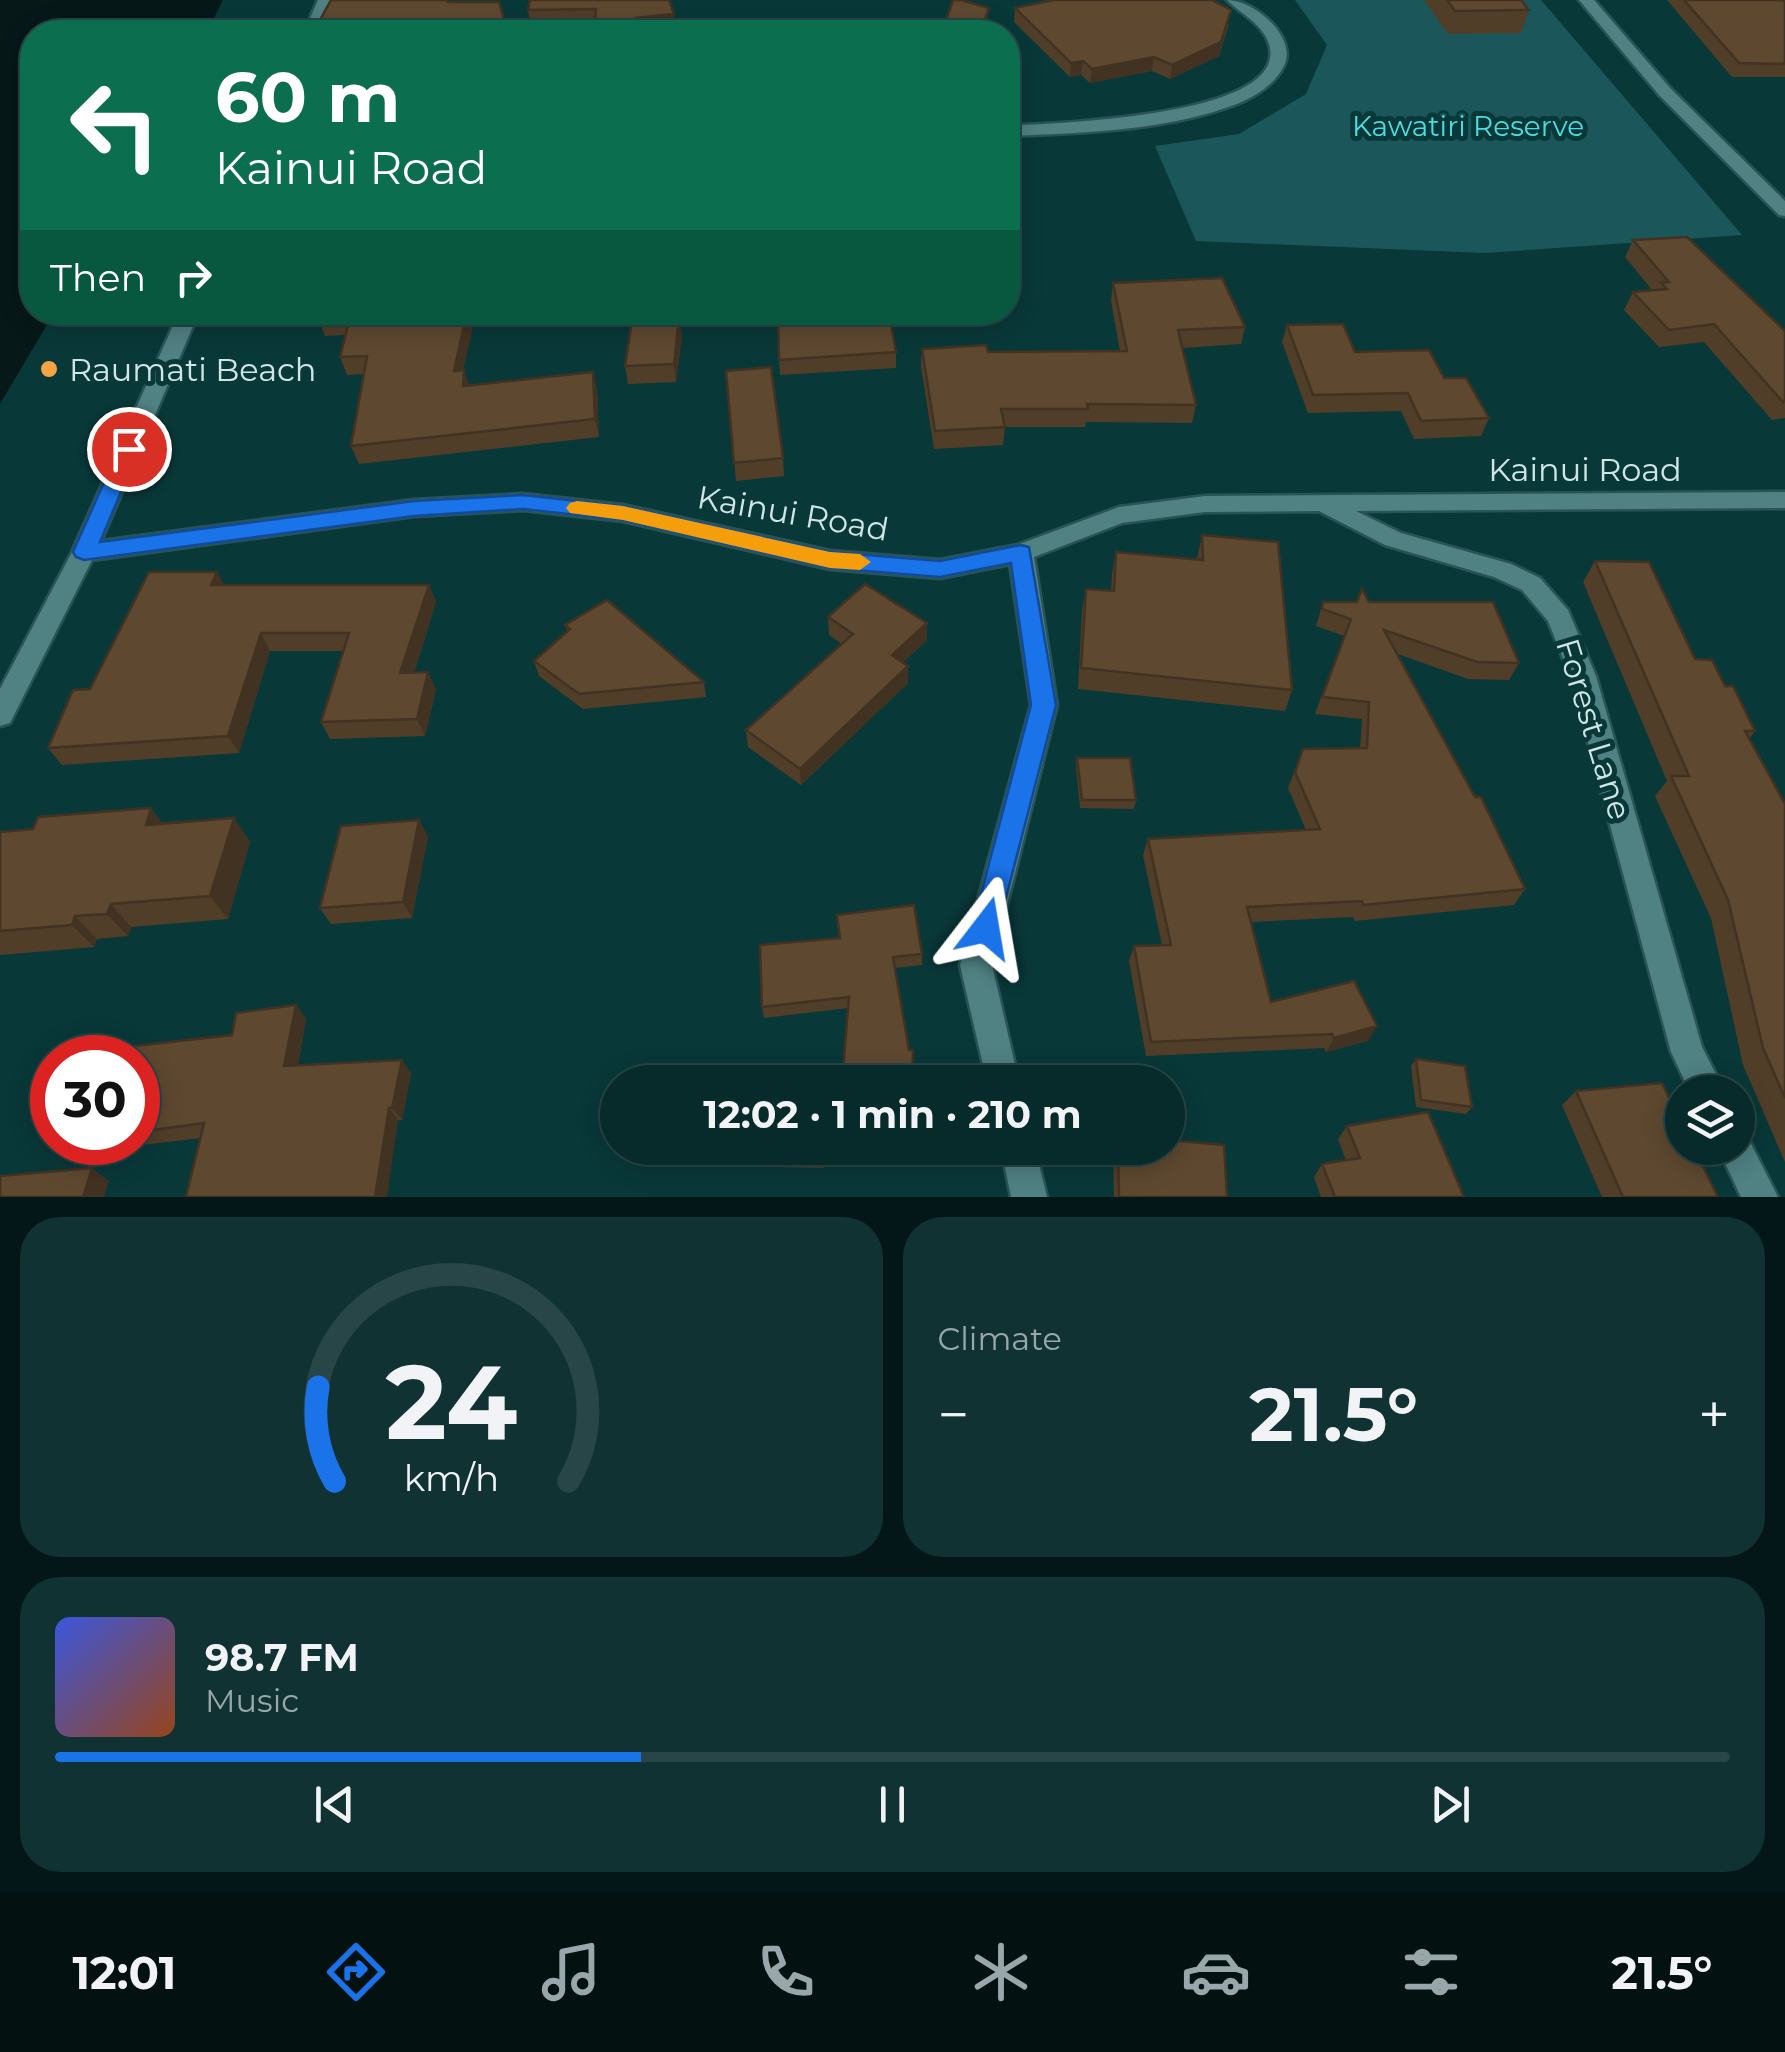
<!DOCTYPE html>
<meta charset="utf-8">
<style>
:root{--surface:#072a2b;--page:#103233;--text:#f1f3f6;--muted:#98a7a9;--line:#284647;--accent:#1a73e8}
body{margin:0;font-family:Montserrat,sans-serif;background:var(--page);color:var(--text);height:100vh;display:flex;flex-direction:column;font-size:38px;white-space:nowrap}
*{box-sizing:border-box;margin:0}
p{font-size:32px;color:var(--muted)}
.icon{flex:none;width:55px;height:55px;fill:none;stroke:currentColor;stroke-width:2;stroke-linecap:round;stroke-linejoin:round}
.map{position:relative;height:1197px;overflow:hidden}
.drawer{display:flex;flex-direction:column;gap:20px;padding:20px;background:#041718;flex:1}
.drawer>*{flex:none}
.top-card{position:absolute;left:20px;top:20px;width:1000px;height:305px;border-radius:40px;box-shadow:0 5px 25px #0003,0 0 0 2px var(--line);background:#0b6e4f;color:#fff;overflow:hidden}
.buttons{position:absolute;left:1665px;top:1075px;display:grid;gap:20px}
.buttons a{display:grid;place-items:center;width:90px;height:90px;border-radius:50%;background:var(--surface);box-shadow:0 5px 25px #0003,0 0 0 2px var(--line);font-size:50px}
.speed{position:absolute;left:30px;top:1035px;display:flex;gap:20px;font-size:50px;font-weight:700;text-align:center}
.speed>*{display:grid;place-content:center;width:130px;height:130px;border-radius:50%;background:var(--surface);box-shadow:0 5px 25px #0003,0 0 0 2px var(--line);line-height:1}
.speed .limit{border:15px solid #d22;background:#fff;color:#111}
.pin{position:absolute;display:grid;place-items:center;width:85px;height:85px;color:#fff;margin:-42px;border:5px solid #fff;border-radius:50%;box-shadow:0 2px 10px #0007}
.me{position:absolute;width:110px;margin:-55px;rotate:14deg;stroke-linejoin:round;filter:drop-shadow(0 0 8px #0008)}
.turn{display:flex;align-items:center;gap:35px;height:210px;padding:0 30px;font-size:45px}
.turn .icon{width:130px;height:130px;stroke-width:2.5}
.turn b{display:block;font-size:70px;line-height:85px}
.then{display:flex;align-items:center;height:95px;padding:0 30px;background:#0003;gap:20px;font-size:38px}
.big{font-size:75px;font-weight:700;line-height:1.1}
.drawer .card{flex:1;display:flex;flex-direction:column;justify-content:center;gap:15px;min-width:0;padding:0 35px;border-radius:40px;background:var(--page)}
.drawer .dial{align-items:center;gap:0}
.dial svg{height:260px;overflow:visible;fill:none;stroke:var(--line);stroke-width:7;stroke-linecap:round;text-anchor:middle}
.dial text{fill:var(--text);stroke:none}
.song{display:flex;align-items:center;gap:30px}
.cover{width:120px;height:120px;border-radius:15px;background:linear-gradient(135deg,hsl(230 70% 55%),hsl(20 70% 35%))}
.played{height:10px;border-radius:5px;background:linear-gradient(90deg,var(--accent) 35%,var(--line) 35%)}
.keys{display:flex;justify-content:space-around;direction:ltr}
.heat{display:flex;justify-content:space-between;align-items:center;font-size:55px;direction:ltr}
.drawer .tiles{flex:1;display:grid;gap:20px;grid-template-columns:1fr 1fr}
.card:last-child{grid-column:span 2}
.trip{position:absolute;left:600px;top:1065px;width:585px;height:100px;border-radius:50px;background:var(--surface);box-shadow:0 5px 25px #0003,0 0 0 2px var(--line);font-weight:700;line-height:100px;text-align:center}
.tabs{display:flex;height:160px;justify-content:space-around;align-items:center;background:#031111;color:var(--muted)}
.tabs .icon{width:70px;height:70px}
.tabs .active{color:var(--accent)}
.tabs b{font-size:45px;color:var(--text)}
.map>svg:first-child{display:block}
.green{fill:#1b575a}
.water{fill:#071819}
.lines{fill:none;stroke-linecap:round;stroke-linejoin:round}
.minor-casing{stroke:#295455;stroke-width:5}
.minor{fill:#508183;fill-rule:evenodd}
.wall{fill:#513e29}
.shaded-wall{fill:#423222}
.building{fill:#5e4830;stroke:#423222;stroke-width:2.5}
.route{fill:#1a73e8;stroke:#114b97;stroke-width:2.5}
.slow{fill:#f59e0b}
.poi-dot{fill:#f4a443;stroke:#093839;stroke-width:4}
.labels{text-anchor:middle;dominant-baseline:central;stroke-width:10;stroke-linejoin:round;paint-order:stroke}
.far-park-label{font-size:28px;fill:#4fdbe0;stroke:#093839}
.poi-label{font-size:32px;fill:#cfe5e6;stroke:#093839;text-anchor:start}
.street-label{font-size:32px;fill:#cfe5e6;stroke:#093839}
</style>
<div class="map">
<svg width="1785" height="1197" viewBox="0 0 1785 1197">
<rect width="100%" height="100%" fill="#093839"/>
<polygon class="green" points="1295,0 1541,0 1742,235 1485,253 1196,241 1155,146 1239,134 1306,94 1327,45"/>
<polygon class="water" points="0,0 223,0 207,32 32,32 32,312 54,313 0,404"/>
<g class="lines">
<g class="minor-casing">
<g id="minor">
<polygon points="318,0 332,0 318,32 304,32"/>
<path d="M 1227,0 C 1254,0 1298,37 1284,66 C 1275,84 1255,97 1237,104 C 1166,131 1082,133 1008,136 L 1008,126 C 1050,123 1292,118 1269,44 C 1263,24 1241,14 1227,0 Z"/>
<polygon points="1579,0 1594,0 1671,89 1785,201 1785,216 1779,215 1659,95"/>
<polygon points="179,312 199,312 101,541 414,500 523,494 623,505 830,551 940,560 1017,545 1119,507 1205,496 1785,492 1785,508 1356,511 1401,533 1511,564 1540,578 1568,610 1596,676 1702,1047 1725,1092 1690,1092 1671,1052 1570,676 1548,621 1522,590 1494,577 1385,545 1319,511 1205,512 1122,523 1034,557 1057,705 992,965 1019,1082 987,1082 960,965 1031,705 1010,564 940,578 830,569 623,521 523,510 414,516 92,560 10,723 0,726 0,689 72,552"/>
<polygon points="1738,1132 1747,1136 1778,1197 1741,1197 1718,1148 1738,1148"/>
<polygon points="1001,1148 1035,1148 1047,1197 1011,1197"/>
</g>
</g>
<use href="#minor" class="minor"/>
</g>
<g class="wall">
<polygon points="669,0 676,31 661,32 594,32 594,26 531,27 528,10"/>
<polygon points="1424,0 1521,0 1529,10 1521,33 1448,34"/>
<polygon points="1667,0 1783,0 1785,2 1785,77 1732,77"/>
<polygon points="1015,8 1229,24 1219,56 1170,79 1152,71 1090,83 1081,75 1070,77 1014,22"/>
<polygon points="1008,171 1020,211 1019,229 1008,230"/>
<polygon points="1633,240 1785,331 1785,418 1772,420 1704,342 1659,347 1624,310 1633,292 1652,290 1625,257"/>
<polygon points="1113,283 1245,327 1241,344 1182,348 1196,405 1192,423 1086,422 1085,427 1005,427 1003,445 934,449 921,366 922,349 988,352 1120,351 1111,301"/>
<polygon points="476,312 463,370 469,386 597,390 599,437 359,464 351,446 363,374 347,375 340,357 346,335 325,336 318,318"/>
<polygon points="818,317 896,352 896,368 780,375 779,360"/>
<polygon points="679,319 682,337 676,382 628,384 625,366"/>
<polygon points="1287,325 1355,352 1444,378 1489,418 1481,436 1414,439 1401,411 1308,413 1282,342"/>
<polygon points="726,371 783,458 784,476 736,481"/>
<polygon points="1202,535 1292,690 1285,711 1078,689 1082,611 1086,589 1111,591 1112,574 1116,552 1197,559"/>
<polygon points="1595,561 1725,686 1755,731 1749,739 1785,804 1785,1162 1743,1065 1711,918 1655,796 1667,781 1583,582"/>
<polygon points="217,572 224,585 429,585 436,602 414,673 428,672 436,690 425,736 330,739 321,722 343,651 270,651 239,753 62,765 48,748 90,689"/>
<polygon points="1323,602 1369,602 1519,663 1509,680 1468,679 1398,654 1525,889 1514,905 1355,921 1353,917 1250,922 1271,1002 1368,1041 1326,1052 1324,1048 1146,1056 1129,961 1134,946 1162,945 1143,855 1148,839 1306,830 1288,788 1303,749 1360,748 1362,719 1315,714 1344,636 1316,626"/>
<polygon points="828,617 927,623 927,640 903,662 908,683 801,785 748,747 746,730 842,644 829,635"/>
<polygon points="565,625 704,682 706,697 583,709 539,676 534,661 567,631"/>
<polygon points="1077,758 1136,800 1134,809 1080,808 1076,767"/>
<polygon points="234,818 250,842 228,919 131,927 128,936 97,939 94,947 0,955 0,832"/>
<polygon points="428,836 412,918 331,924 320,908"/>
<polygon points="837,915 922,954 922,965 895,968 912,1082 848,1008 764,1018 762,1007 839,938"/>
<polygon points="296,1005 306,1019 298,1065 411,1073 402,1120 201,1138 125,1147 120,1142 138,1142 138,1058 232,1035"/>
<polygon points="1416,1059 1472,1107 1466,1114 1416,1107 1411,1066"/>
<polygon points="1576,1091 1718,1197 1602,1197 1562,1105"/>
<polygon points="1347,1126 1464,1197 1321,1197 1314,1177 1322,1164 1346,1160 1338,1139"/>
<polygon points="825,1148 824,1168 683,1165 678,1152"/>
<polygon points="1113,1148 1168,1148 1227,1197 1114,1197"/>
</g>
<g class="shaded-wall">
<polygon points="989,8 986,32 981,32"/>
<polygon points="1231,10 1219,56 1170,79 1172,65"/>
<polygon points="674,14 676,31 635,32 636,18"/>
<polygon points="1154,57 1152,71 1090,83 1092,69"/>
<polygon points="1083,61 1081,75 1070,77 1071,63"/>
<polygon points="467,312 476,312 459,388 454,371"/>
<polygon points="679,319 682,337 676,382 674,364"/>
<polygon points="464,370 470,387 463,386"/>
<polygon points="593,372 597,390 599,437 595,419"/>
<polygon points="217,572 227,590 211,585"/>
<polygon points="429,585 436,602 408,691 400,673"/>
<polygon points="927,623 927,640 892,673 892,655"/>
<polygon points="261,633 270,651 239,753 228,736"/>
<polygon points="908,666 908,683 801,785 800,769"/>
<polygon points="428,672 436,690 425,736 417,719"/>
<polygon points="151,808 169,832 146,825"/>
<polygon points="234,818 250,842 228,919 210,896"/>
<polygon points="419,820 428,836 412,918 403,902"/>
<polygon points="111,904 131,927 128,936 107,914"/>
<polygon points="75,916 97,939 94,947 72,925"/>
<polygon points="296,1005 306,1019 295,1079 284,1066"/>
<polygon points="1377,1026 1368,1041 1326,1052 1334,1038"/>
<polygon points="402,1060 411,1073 402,1120 392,1108"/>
<polygon points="389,1108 398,1120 387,1197 375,1197"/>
<polygon points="92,1168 109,1181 104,1197 83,1197"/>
</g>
<g class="building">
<polygon points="331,0 448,0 448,2 499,2 508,32 319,32 320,20"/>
<polygon points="530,0 669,0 674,14 636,18 635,32 594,32 596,9 528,10"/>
<polygon points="953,0 961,0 989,8 981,32 942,32"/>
<polygon points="1053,0 1212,0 1231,10 1221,42 1172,65 1154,57 1092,69 1083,61 1071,63 1015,8"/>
<polygon points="1447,0 1521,0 1529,10 1455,11"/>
<polygon points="1684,0 1783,0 1785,2 1785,64 1739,63"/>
<polygon points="1008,171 1020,211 1008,212"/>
<polygon points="1687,237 1785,331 1785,401 1783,402 1714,324 1669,330 1633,292 1667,289 1661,283 1669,282 1633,240"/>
<polygon points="1222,278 1245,327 1178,330 1196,405 1087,404 1088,409 1001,409 1005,427 935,431 922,349 986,345 988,352 1127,351 1113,283"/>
<polygon points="320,312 467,312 454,371 464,370 463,386 593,372 595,419 351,446 367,356 340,357 350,317 318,318"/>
<polygon points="818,312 889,312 896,352 779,360 778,318 819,317"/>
<polygon points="679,319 674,364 625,366 632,320"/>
<polygon points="1343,324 1355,352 1429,350 1444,378 1466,378 1489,418 1421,421 1408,393 1313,395 1287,325"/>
<polygon points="771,367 783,458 734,463 726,371"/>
<polygon points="1202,535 1278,542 1292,690 1081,668 1086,589 1114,591 1116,552 1203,560"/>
<polygon points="1595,561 1649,562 1695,659 1712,660 1725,686 1733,686 1755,731 1745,731 1785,804 1785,1098 1763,1048 1728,900 1671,776 1689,776"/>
<polygon points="149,572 217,572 211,585 429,585 400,673 428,672 417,719 321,722 349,633 261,633 228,736 48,748 73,690 90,689"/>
<polygon points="865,584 927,623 892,655 908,666 800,769 746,730 853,634 828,617"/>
<polygon points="1362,589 1369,602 1493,602 1519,663 1477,662 1384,630 1475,797 1481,797 1525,889 1363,905 1362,901 1247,907 1271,1002 1354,981 1377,1026 1334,1038 1332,1034 1151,1042 1134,946 1171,945 1148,839 1320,829 1295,772 1303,749 1367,748 1369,702 1322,697 1351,619 1322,609 1323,602 1357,602"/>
<polygon points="607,600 704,682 579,694 534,661 570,629 565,625"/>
<polygon points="1077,758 1130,758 1136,800 1082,800"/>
<polygon points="151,808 146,825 234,818 210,896 111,904 107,914 75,916 72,925 0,931 0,832 33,829 38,817"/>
<polygon points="419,820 403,902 320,908 341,826"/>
<polygon points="914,905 922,954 893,957 909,1050 913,1050 912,1082 842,1082 849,997 762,1007 760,945 840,938 837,915"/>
<polygon points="296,1005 284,1066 402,1060 392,1108 389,1108 375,1197 186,1197 204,1123 138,1132 138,1058 132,1058 135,1046 232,1035 236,1013"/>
<polygon points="1416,1059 1465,1066 1472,1107 1421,1100"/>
<polygon points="687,1078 827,1081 827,1082 687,1082"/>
<polygon points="1662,1083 1682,1124 1682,1148 1694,1148 1718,1197 1623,1197 1576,1091"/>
<polygon points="1428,1112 1464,1197 1335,1197 1322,1164 1360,1158 1347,1126"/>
<polygon points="1168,1140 1224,1145 1227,1197 1119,1197 1118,1148 1168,1148"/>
<polygon points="679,1148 823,1148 823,1155 678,1152"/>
<polygon points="92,1168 83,1197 0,1197 0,1176"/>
</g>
<polygon class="route" points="129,442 139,449 100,542 414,501 523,495 623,506 830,552 940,561 1021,545 1029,547 1056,705 996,936 986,940 976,936 972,928 1031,705 1011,563 940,577 830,568 623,520 523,509 414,516 84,560 76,557 73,552 119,449"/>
<polygon class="slow" points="577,501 623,506 830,552 860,554 871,562 860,570 830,568 623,520 570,513 566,508 570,503"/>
<circle class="poi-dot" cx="49" cy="369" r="10"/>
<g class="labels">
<g class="far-park-label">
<text x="1468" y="126">Kawatiri Reserve</text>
</g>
<g class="poi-label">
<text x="69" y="369">Raumati Beach</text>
</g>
<g class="street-label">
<text x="1585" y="469">Kainui Road</text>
<text transform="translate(793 513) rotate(10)">Kainui Road</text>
<text transform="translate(1594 729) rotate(73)">Forest Lane</text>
</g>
</g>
</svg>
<div class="buttons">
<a><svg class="icon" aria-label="layers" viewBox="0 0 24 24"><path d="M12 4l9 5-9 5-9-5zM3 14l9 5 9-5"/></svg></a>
</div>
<div class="speed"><div class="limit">30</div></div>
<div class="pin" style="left:129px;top:449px;background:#d93025"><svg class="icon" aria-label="arrive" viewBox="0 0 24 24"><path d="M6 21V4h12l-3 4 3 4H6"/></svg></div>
<svg class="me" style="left:986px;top:928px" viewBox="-20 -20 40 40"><path d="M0-17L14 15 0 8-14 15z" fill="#1a73e8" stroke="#fff" stroke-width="4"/></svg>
<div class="trip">12:02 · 1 min · 210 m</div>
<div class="top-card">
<div class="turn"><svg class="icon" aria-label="left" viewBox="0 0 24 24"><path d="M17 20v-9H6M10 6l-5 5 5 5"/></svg><div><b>60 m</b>Kainui Road</div></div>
<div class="then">Then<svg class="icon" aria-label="right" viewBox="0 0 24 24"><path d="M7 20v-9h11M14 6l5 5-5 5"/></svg></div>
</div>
</div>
<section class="drawer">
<div class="tiles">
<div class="card dial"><svg viewBox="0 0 100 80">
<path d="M14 69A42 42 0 1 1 86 69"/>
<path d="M14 69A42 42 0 0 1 9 40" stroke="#1a73e8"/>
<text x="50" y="56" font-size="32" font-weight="700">24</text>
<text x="50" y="72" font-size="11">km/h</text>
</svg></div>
<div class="card"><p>Climate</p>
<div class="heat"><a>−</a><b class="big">21.5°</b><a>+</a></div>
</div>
<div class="card">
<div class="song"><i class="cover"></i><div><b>98.7 FM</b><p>Music</p></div></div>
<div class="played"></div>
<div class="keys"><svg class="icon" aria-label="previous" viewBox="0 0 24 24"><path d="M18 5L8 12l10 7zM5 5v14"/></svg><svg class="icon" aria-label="pause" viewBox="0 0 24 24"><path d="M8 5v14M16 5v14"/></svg><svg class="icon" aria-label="next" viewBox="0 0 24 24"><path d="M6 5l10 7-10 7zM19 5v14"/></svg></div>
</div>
</div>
</section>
<nav class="tabs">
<b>12:01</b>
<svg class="icon active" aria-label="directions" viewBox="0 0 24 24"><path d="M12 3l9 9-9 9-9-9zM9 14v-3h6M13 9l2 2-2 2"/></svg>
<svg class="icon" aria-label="music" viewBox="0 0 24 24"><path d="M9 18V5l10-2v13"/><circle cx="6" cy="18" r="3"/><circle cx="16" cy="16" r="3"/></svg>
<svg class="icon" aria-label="phone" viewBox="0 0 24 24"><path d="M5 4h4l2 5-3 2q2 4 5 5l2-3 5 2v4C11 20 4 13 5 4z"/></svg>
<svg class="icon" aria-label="climate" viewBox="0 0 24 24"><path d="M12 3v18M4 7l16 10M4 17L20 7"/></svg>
<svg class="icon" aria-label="car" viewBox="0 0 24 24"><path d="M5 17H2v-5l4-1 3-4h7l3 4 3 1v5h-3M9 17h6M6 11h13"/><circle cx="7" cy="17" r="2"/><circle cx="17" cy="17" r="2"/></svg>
<svg class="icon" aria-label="filters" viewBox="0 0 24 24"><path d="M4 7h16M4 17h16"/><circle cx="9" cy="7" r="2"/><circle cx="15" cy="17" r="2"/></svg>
<b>21.5°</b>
</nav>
